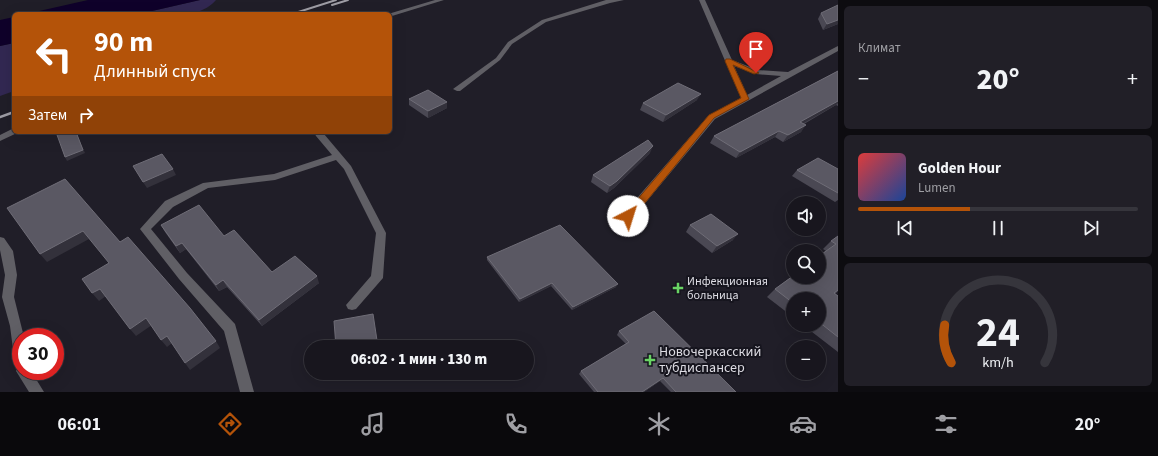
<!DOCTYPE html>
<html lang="ru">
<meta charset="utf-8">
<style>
:root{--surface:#18161e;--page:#211f27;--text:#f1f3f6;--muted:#9f9fa4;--line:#36353c;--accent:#b45309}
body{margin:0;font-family:"Source Sans 3",sans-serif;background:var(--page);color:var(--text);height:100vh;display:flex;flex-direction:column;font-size:15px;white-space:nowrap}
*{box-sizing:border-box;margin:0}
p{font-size:13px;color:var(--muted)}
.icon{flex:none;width:22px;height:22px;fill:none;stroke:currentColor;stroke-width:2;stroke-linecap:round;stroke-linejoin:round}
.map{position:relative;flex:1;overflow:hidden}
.panel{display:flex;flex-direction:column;gap:6px;padding:6px;background:#0d0c10;width:320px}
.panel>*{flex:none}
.top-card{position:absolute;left:12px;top:12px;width:380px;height:122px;border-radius:6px;box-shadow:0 4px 16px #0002,0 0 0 1px var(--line);background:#b45309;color:#fff;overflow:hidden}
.fabs{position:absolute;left:786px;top:196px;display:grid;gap:8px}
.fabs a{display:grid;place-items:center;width:40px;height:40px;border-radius:50%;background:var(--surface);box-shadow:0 4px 16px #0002,0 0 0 1px var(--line);font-size:20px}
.speed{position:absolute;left:12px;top:328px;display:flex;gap:8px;font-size:20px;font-weight:700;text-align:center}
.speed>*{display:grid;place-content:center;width:52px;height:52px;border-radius:50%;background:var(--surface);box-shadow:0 4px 16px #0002,0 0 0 1px var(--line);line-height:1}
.speed .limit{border:6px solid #d22;background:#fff;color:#111}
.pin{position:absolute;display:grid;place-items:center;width:34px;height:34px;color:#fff;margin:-41px -17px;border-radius:50% 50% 50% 0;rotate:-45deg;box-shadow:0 0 4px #0007}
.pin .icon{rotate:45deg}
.me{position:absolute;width:44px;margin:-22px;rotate:40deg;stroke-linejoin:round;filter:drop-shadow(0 0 3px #0008)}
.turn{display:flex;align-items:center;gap:14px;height:84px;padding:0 16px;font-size:18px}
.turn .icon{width:52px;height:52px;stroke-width:2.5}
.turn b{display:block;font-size:28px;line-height:34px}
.then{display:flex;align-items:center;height:38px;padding:0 16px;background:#0003;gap:8px;font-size:15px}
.big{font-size:30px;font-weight:800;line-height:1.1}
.panel .card{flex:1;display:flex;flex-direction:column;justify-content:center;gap:6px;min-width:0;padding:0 14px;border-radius:6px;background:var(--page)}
.panel .dial{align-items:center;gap:0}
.dial svg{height:104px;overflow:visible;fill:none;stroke:var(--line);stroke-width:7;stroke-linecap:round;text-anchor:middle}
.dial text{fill:var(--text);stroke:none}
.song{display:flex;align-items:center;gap:12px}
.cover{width:48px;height:48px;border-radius:6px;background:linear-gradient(135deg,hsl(0 70% 55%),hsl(220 70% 35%))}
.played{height:4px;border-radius:2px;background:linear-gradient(90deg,var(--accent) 40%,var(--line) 40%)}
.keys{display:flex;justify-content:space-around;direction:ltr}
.heat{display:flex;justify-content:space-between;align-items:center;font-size:22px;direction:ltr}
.trip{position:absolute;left:304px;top:340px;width:230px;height:40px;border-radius:20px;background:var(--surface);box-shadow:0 4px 16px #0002,0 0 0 1px var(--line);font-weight:800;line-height:40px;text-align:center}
.dock{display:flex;height:64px;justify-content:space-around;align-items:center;background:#0a090c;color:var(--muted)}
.dock .icon{width:28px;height:28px}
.dock .selected{color:var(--accent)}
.dock b{font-size:18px;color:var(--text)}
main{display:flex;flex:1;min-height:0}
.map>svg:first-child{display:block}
.green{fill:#322852}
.water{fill:#0f012a}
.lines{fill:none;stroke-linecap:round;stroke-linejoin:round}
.minor{fill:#605f65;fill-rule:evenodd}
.rail-far1{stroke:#9e9da5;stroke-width:2}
.rail{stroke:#9e9da5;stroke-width:2.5}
.wall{fill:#4a4853}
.shaded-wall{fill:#33313b}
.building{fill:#5a5863;stroke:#6f6d77}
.route{fill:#b45309;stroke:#753606}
.poi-dot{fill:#69d464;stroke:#16151e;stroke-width:1.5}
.labels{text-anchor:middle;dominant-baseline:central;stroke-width:4;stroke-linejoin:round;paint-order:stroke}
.poi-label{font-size:12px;fill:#dedde4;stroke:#16151e;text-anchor:start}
.near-poi-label{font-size:14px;fill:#dedde4;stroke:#16151e;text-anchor:start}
</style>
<main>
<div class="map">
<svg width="838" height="392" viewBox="0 0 838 392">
<rect width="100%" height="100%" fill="#201e28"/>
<g class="green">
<path d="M 200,0 L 216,0 C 198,21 163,14 139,14 Z"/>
<polygon points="14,43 14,91 0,96 0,46"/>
</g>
<g class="water">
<polygon points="88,0 200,0 139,14 26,14"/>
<polygon points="14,17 14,43 0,46 0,20"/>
</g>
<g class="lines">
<g class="minor">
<polygon points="435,0 444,0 392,16 390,17 390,14 388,14"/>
<polygon points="606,0 624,0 610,3 546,22 512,44 500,60 460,91 457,91 453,89 496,58 508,42 542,20"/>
<path d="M 699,0 L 705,0 L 732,60 L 758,70 L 788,72 L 836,47 L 838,46 L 838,51 L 715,119 L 632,219 L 624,219 L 623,216 L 624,213 L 709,115 L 741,98 ZM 734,66 L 756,74 L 781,76 L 747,95 Z"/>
<polygon points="14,128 14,132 17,133 0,141 0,135"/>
<polygon points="316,132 326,132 324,134 351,166 386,233 383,278 356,309 352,310 348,309 346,305 371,276 376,233 344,169 336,160 275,180 208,188 173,207 151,229 187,273 235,324 254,392 240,392 224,331 179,279 140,229 165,201 203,183 274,174 332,155 316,136 315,134"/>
<polygon points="0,237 4,238 13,251 17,275 14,297 24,337 21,337 21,363 16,362 14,357 10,326 2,297 5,275 0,250"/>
<polygon points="21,365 21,371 31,371 44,392 29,392 16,371 18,366"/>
</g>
<g class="rail-far1">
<polyline points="332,5 348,0"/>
<polyline points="292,14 336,0"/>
</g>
<polyline class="rail" points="0,117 14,112"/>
</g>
<g class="wall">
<polygon points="821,13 838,24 823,30 818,19"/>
<polygon points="838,71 838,106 836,105 804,124 801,132 783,142 775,137 736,158 710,143 714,136"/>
<polygon points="409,99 447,108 428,118 409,105"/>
<polygon points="697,100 663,122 640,110 643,103"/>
<polygon points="650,153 614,188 607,193 591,182 593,175"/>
<polygon points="838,169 838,200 835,202 792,176 797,170"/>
<polygon points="161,225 224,236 272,272 319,283 262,326 227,287 219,291 186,249 180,253 165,232"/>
<polygon points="690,225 733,240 712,253 686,232"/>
<polygon points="838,236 838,291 835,294 838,296 838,352 803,325 819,325 819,299 793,299 793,317 767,297 775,289 826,251 823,249 831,241"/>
<polygon points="487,257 616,287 572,310 551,286 519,302 487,260"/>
<polygon points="619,331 736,392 671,392 660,381 644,392 594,392 579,374 581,371 626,344 617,335"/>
</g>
<g class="shaded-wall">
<polygon points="838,20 838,24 823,30 827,24"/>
<polygon points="701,94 697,100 663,122 666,115"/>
<polygon points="838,101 838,103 836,105 795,128 800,122"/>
<polygon points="447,102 447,108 428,118 428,111"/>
<polygon points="806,125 801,132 783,142 788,135"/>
<polygon points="779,131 775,137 736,158 740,152"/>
<polygon points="76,132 85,153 67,161 65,157"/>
<polygon points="653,146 650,153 614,188 607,193 610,186"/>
<polygon points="173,169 176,175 147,188 143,182"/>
<polygon points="83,231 89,239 47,262 40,254"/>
<polygon points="738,234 733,240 712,253 717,246"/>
<polygon points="182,243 186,249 180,253 176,246"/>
<polygon points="317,276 319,283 262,326 259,320"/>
<polygon points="223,280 227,287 219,291 216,285"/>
<polygon points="552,283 551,286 519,302 520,299"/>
<polygon points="618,284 616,287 572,310 573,307"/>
<polygon points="100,289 106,296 99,301 92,293"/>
<polygon points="146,318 152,325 136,336 130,329"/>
<polygon points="167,336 172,343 167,347 161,340"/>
<polygon points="216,341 220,348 190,370 185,363"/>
<polygon points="663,378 660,381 644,392 642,392"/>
</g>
<g class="building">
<polygon points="838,5 838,20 827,24 821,13"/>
<polygon points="838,71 838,101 800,122 806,125 788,135 779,131 740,152 714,136"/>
<polygon points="678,83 701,94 666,115 643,103"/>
<polygon points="428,90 447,102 428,111 409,99"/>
<polygon points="56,132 76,132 83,150 65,157"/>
<polygon points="648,140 653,146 617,181 610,186 593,175"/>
<polygon points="162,154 173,169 143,182 133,166"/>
<polygon points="818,158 838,169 838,193 797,170"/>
<polygon points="65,179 120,242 128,237 190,308 216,341 185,363 167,336 161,340 146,318 130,329 100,289 92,293 82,279 109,263 83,231 40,254 7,208"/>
<polygon points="199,205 224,236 234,230 272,272 295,256 317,276 259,320 223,280 216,285 182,243 176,246 161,225"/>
<polygon points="711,214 738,234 717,246 690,225"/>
<polygon points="560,225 618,284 573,307 552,283 520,299 487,257"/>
<polygon points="838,236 838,290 834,293 838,296 838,337 819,322 819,299 793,299 793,303 775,289 793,276 793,277 819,277 819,256 836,244 831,241"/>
<polygon points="654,311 736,392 676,392 663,378 642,392 598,392 581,371 629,342 619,331"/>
<polygon points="373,314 378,347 336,347 334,321"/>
</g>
<polygon class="route" points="726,59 730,59 759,73 754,74 733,65 749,99 714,118 632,219 625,219 623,216 625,214 709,115 741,98 725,61"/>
<g class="poi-dot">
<path d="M676 282h4v4h4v4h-4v4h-4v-4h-4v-4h4z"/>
<path d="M648 354h4v4h4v4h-4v4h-4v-4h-4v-4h4z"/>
</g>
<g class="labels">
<g class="poi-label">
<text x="687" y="281">Инфекционная<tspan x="687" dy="14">больница</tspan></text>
</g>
<g class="near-poi-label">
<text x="659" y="352">Новочеркасский<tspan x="659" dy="16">тубдиспансер</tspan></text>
</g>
</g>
</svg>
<div class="fabs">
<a><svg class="icon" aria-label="sound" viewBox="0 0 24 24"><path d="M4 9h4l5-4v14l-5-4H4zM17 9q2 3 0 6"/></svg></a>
<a><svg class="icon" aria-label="search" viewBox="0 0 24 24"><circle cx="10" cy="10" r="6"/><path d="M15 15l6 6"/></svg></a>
<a>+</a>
<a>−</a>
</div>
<div class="speed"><div class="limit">30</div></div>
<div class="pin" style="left:756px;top:73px;background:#d93025"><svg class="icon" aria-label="arrive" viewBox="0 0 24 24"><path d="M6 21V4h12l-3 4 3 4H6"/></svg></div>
<svg class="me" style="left:628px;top:216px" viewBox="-20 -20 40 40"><circle r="19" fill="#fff"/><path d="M0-13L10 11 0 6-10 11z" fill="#b45309"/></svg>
<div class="trip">06:02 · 1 мин · 130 m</div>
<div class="top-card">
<div class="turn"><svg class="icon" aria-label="left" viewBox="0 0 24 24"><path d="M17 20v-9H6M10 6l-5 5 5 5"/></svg><div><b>90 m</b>Длинный спуск</div></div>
<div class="then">Затем<svg class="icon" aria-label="right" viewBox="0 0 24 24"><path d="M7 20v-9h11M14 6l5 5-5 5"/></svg></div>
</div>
</div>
<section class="panel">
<div class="card"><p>Климат</p>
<div class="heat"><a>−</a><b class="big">20°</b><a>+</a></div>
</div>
<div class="card">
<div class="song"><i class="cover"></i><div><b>Golden Hour</b><p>Lumen</p></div></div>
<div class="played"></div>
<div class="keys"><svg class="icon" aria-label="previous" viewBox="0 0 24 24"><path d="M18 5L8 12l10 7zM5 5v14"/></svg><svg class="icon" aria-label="pause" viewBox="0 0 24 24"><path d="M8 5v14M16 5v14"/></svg><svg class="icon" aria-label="next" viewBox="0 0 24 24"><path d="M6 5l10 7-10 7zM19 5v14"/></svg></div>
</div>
<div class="card dial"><svg viewBox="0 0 100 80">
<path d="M14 69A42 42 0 1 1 86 69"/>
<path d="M14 69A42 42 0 0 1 9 40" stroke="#b45309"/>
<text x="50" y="56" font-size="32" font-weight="700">24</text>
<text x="50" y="72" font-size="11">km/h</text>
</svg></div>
</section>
</main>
<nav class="dock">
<b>06:01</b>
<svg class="icon selected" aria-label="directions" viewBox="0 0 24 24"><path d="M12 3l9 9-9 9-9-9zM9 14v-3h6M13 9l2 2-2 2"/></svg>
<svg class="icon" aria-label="music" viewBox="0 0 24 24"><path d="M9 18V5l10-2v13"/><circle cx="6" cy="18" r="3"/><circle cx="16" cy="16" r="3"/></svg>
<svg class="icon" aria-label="phone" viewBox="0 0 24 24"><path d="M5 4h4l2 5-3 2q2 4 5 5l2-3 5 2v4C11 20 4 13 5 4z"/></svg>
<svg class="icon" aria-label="climate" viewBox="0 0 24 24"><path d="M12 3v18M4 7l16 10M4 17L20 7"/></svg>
<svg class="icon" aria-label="car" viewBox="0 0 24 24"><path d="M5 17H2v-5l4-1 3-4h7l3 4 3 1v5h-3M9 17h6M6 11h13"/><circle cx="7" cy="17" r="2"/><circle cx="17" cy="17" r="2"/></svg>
<svg class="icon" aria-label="filters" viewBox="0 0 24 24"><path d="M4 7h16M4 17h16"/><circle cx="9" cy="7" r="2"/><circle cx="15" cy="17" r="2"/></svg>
<b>20°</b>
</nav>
